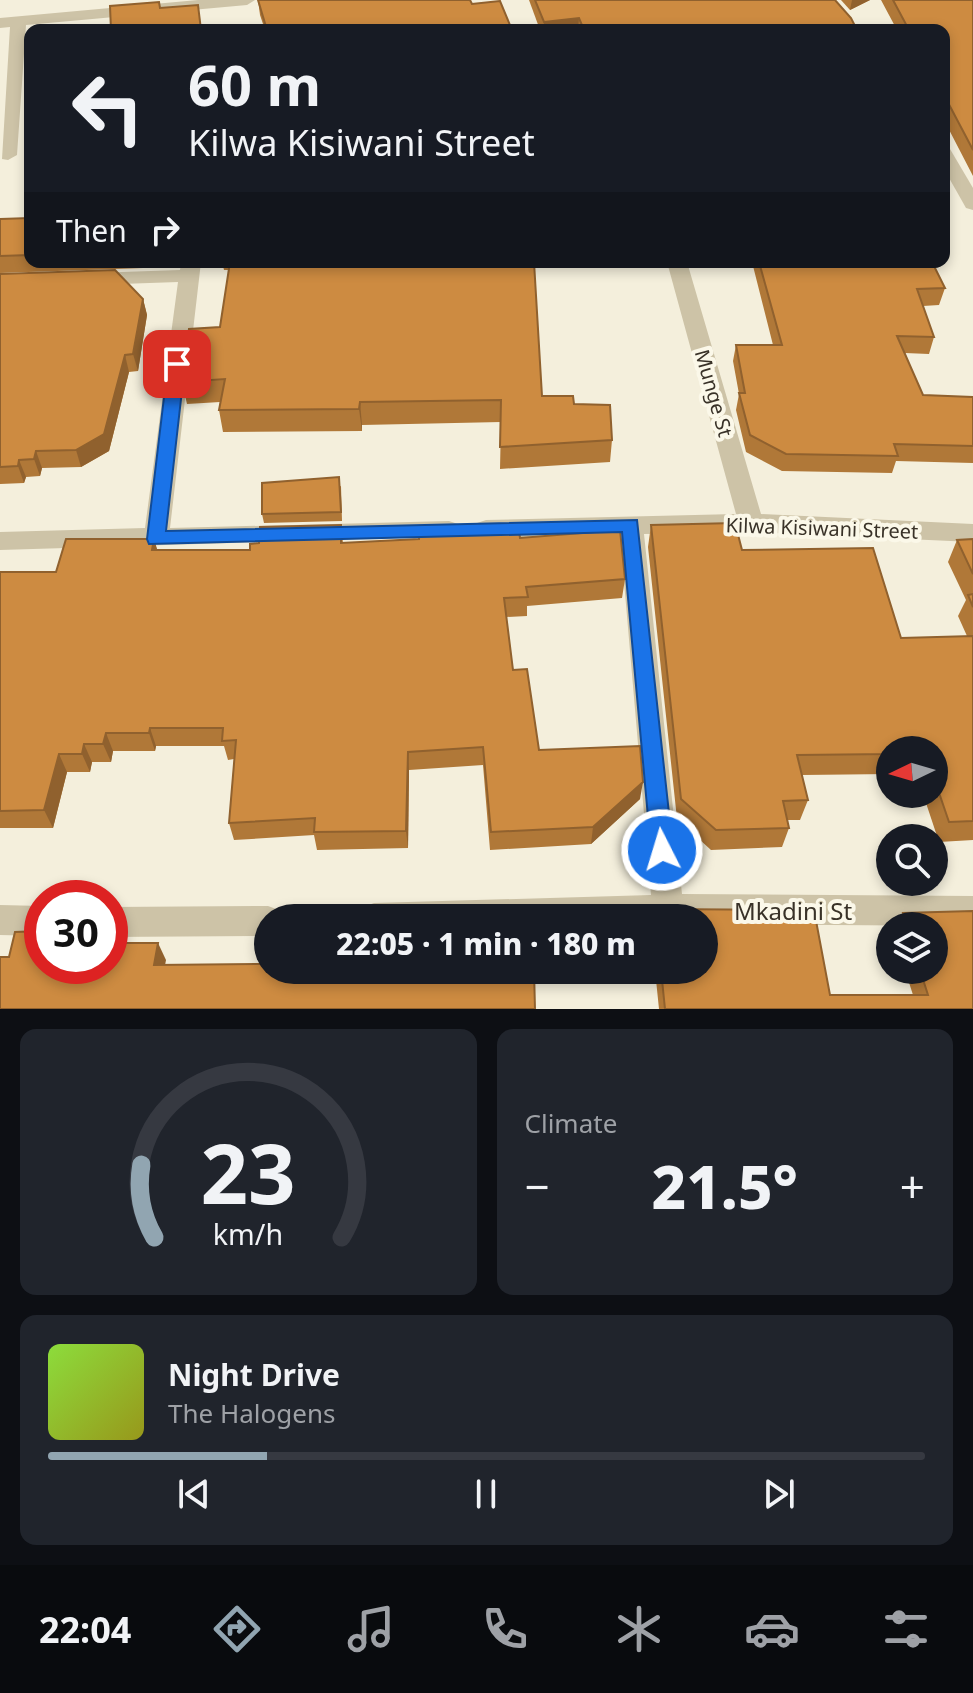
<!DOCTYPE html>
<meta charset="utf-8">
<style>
:root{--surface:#171b24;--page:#20242c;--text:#f1f3f6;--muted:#9ea1a6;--line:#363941;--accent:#91a5b1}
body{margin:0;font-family:"Noto Sans",sans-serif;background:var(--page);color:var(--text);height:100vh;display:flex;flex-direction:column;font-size:30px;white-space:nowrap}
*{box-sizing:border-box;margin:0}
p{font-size:26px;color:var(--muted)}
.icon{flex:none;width:44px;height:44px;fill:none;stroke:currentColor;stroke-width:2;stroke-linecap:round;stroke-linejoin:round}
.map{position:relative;height:1009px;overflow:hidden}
.side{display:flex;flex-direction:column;gap:20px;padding:20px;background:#0d0f14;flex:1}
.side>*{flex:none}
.top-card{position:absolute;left:24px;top:24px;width:926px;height:244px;border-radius:16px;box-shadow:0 4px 12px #0003;background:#171b24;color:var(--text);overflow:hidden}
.needle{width:52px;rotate:265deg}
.tools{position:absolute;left:876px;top:736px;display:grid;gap:16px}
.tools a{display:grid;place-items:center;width:72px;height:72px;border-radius:50%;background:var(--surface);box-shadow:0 4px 12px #0003;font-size:40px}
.speed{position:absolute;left:24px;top:880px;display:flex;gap:16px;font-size:40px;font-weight:700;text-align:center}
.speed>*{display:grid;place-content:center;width:104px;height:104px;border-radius:50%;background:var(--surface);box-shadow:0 4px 12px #0003;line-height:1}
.speed .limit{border:12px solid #d22;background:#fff;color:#111}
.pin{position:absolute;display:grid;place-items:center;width:68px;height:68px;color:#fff;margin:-34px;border-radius:16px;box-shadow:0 4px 12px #0006}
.me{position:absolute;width:88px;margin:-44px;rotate:355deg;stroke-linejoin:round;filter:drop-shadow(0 0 6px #0008)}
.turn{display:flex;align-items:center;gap:28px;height:168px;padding:0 32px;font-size:36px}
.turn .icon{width:104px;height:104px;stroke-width:2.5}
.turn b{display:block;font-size:56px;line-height:68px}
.then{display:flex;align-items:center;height:76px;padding:0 32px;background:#0003;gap:16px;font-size:30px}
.big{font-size:60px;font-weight:800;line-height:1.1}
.side .tile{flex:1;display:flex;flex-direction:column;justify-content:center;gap:12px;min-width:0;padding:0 28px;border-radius:16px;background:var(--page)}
.side .dial{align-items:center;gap:0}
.dial svg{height:208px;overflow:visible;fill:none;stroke:var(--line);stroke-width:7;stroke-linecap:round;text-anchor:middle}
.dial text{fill:var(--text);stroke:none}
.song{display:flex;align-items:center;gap:24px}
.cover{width:96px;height:96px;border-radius:12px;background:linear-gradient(135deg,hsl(90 70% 55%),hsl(60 70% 35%))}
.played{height:8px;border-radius:4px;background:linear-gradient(90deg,var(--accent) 25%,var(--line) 25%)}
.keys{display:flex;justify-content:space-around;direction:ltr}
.heat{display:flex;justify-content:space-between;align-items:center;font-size:44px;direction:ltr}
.side .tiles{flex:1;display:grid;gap:20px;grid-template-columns:1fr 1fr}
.tile:last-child{grid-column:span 2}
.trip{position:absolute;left:254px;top:904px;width:464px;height:80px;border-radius:40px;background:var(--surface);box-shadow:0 4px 12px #0003;font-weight:800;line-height:80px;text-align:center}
.menu{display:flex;height:128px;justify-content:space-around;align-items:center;background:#090b0e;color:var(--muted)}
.menu .icon{width:56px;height:56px}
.menu .active{color:var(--accent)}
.menu b{font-size:36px;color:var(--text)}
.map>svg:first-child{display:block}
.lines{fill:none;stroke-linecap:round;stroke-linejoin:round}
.street{fill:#cdc3a7;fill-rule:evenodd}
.wall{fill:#b07838}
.shaded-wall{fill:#90612e}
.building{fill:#cd8b41;stroke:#90612e;stroke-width:2}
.route{fill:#1a73e8;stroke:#114b97;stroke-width:2}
.labels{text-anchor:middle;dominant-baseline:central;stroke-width:8;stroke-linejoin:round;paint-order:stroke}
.street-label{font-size:20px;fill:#393228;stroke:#fbf8e9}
.near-street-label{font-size:24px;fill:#393228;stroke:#fbf8e9}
</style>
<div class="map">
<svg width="973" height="1009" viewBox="0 0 973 1009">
<rect width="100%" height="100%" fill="#f4efdc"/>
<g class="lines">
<g class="street">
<polygon points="198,0 255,0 247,5 26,25 17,155 8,160 2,159 10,27 0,28 0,18"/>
<polygon points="944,148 950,149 973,188 973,210 966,208 944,169"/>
<polygon points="181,262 201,262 170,528 449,521 458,524 461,530 458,536 0,550 0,532 145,528 178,282 93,285 83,279 93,273 180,270"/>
<polygon points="667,262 687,262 761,514 973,524 973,542 751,532 644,534 682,894 973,896 973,926 704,924 704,918 358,918 363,907 374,903 651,895 620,535 486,538 477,535 474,529 477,523 486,520 736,514"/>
<polygon points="0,905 42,906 42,936 0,935"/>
<polygon points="268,906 279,910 282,918 268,918 268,936 110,937 110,907"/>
</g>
</g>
<g class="wall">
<polygon points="258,0 472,4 512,30 265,30 260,15"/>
<polygon points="529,0 835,0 857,30 540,30"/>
<polygon points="841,0 870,0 850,10"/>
<polygon points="881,0 973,0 973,176 944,120 944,30 897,30"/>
<polygon points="30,218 30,262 154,262 143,268 0,273 0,219"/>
<polygon points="944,230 948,238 944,252"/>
<polygon points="222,262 534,262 542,396 574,404 612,440 610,462 500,469 501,422 362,425 362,431 223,432 219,410 220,402 187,404 182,382 220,327 229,270 224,270"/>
<polygon points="752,262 932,262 945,288 939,305 923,306 934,337 929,354 905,353 923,395 973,397 973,463 896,461 892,473 782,471 746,452 736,410 739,394 733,361 736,345 773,345"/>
<polygon points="0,274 143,299 147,315 138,371 129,372 109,451 81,467 42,468 40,476 26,477 24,483 0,484"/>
<polygon points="341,486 342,521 264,523 262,514"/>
<polygon points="341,525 343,543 520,538 625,579 622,598 527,606 527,616 506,617 513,670 539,750 640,799 591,844 490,850 483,765 409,770 408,848 317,850 314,835 234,840 229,823 234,759 228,760 224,746 156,746 155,751 113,751 111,762 92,762 90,772 67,772 53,828 0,828 0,572 56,572 154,539 157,550 250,550 259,543"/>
<polygon points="651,525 742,550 901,638 967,636 958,616 966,600 948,562 957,540 973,539 973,840 939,842 923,794 934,794 934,750 890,750 890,774 802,775 808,800 800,820 787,820 789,828 782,847 711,850 677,819 648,547"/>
<polygon points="654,909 814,910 830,995 913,995 905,970 934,970 934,926 896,926 903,913 973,911 973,1009 659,1009 655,970 704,970 704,918 652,918"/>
</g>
<g class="shaded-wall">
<polygon points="852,0 870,0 850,10"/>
<polygon points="579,18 578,30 543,30 544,22"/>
<polygon points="142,262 154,262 143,268"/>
<polygon points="143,299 147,315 138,371 133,354"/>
<polygon points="125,355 129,372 109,451 81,467 76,450"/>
<polygon points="360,402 362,425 362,431 359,409"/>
<polygon points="36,451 42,468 40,476 34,459"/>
<polygon points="19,460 26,477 24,483 18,466"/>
<polygon points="154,539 160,559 152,550"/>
<polygon points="150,728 156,746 155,751 149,733"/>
<polygon points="106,733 113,751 111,762 103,744"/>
<polygon points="84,744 92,762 90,772 82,754"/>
<polygon points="408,752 409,770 408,848 406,831"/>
<polygon points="59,754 67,772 53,828 44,810"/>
<polygon points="643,782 640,799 591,844 593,827"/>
<polygon points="158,943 166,960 162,982 154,965"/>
</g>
<g class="building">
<polygon points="258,0 470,0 472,4 500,1 512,30 267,30"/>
<polygon points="535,0 835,0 851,18 857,30 584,30 579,18 544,22"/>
<polygon points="893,0 973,0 973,150 944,95 944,30 909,30"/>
<polygon points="159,2 160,8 198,5 201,30 111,30 110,6"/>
<polygon points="30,218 30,255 0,256 0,219"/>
<polygon points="230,262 534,262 542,396 573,396 574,404 610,405 612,440 500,447 501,400 360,402 359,409 219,410 225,379 182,382 189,329 220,327"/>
<polygon points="759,262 932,262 945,288 917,289 934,337 897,336 923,395 973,397 973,446 894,444 898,456 786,454 750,435 739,393 745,393 736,345 782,345"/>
<polygon points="115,270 143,299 133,354 125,355 104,434 76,450 36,451 34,459 19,460 18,466 0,467 0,274"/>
<polygon points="339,477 341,512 262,514 262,483"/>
<polygon points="735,523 742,550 873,548 901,638 973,636 973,821 949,822 934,778 934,750 890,750 890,754 797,755 808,800 783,801 789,828 716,830 681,799 651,525"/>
<polygon points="518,524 520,538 620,530 625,579 526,587 528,597 504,598 513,670 527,669 539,750 640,746 643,782 593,827 491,832 483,747 408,752 406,831 314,832 315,818 229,823 236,740 222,741 223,728 150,728 149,733 106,733 103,744 84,744 82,754 59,754 44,810 0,811 0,572 56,572 66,539 154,539 152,550 250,550 250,544 259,543 260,527 341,525 341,543 419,539 419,530"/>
<polygon points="973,539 973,574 957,540"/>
<polygon points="973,594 973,607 968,595"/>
<polygon points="654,909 814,910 830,995 928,995 920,970 934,970 934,926 907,926 903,913 973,911 973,1009 665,1009 661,970 704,970 704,918 655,918"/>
<polygon points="42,931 42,966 110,966 110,943 158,943 154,965 268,964 268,970 534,970 535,1009 0,1009 0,957 9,957 15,932"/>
</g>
<polygon class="route" points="177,358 185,364 166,531 637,520 673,850 670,857 662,860 654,857 651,850 622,532 149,544 147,539 168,364"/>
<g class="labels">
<g class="street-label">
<text transform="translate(714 393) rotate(74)">Munge St</text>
<text transform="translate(822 528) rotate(2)">Kilwa Kisiwani Street</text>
</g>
<g class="near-street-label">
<text x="793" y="910">Mkadini St</text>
</g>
</g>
</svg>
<div class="tools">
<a><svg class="needle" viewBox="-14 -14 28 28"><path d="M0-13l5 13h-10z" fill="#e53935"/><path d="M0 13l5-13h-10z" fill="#9ea1a6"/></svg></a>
<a><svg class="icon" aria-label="search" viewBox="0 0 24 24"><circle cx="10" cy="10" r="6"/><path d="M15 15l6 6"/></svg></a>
<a><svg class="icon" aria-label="layers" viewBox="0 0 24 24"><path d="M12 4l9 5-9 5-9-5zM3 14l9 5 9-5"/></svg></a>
</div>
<div class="speed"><div class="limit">30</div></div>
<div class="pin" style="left:177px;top:364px;background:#d93025"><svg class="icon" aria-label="arrive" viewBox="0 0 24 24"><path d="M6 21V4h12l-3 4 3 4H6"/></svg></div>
<svg class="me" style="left:662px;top:850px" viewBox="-20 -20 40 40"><circle r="17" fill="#1a73e8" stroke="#fff" stroke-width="3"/><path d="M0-11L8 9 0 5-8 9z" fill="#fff"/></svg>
<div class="trip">22:05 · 1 min · 180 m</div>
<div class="top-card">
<div class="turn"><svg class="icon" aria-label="left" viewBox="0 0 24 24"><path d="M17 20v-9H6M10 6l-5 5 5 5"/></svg><div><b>60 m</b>Kilwa Kisiwani Street</div></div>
<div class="then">Then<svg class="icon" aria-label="right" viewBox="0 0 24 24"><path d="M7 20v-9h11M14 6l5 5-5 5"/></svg></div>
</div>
</div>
<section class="side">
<div class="tiles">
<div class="tile dial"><svg viewBox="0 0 100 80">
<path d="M14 69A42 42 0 1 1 86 69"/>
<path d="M14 69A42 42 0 0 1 9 41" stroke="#91a5b1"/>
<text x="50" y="56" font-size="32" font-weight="700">23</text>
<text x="50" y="72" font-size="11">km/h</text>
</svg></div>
<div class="tile"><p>Climate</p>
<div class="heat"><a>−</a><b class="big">21.5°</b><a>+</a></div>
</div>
<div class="tile">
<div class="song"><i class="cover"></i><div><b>Night Drive</b><p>The Halogens</p></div></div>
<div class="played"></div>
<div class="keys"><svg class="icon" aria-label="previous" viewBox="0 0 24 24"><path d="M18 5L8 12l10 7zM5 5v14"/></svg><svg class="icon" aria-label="pause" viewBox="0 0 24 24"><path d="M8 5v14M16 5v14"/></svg><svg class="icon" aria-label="next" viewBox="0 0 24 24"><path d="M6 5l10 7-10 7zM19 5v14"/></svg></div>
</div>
</div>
</section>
<nav class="menu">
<b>22:04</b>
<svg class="icon active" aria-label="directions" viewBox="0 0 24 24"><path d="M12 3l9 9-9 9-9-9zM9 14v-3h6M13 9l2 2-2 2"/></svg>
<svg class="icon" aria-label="music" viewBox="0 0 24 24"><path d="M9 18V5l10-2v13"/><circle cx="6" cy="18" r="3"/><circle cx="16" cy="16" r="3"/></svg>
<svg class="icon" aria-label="phone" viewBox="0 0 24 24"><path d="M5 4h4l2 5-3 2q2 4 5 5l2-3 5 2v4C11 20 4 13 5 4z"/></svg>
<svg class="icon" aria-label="climate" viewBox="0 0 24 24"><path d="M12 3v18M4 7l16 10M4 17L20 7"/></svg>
<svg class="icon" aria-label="car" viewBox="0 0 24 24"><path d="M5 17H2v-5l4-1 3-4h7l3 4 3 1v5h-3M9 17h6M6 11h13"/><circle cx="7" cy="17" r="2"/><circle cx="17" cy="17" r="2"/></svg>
<svg class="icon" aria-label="filters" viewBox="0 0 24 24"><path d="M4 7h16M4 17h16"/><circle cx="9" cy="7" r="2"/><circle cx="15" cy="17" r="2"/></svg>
</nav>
